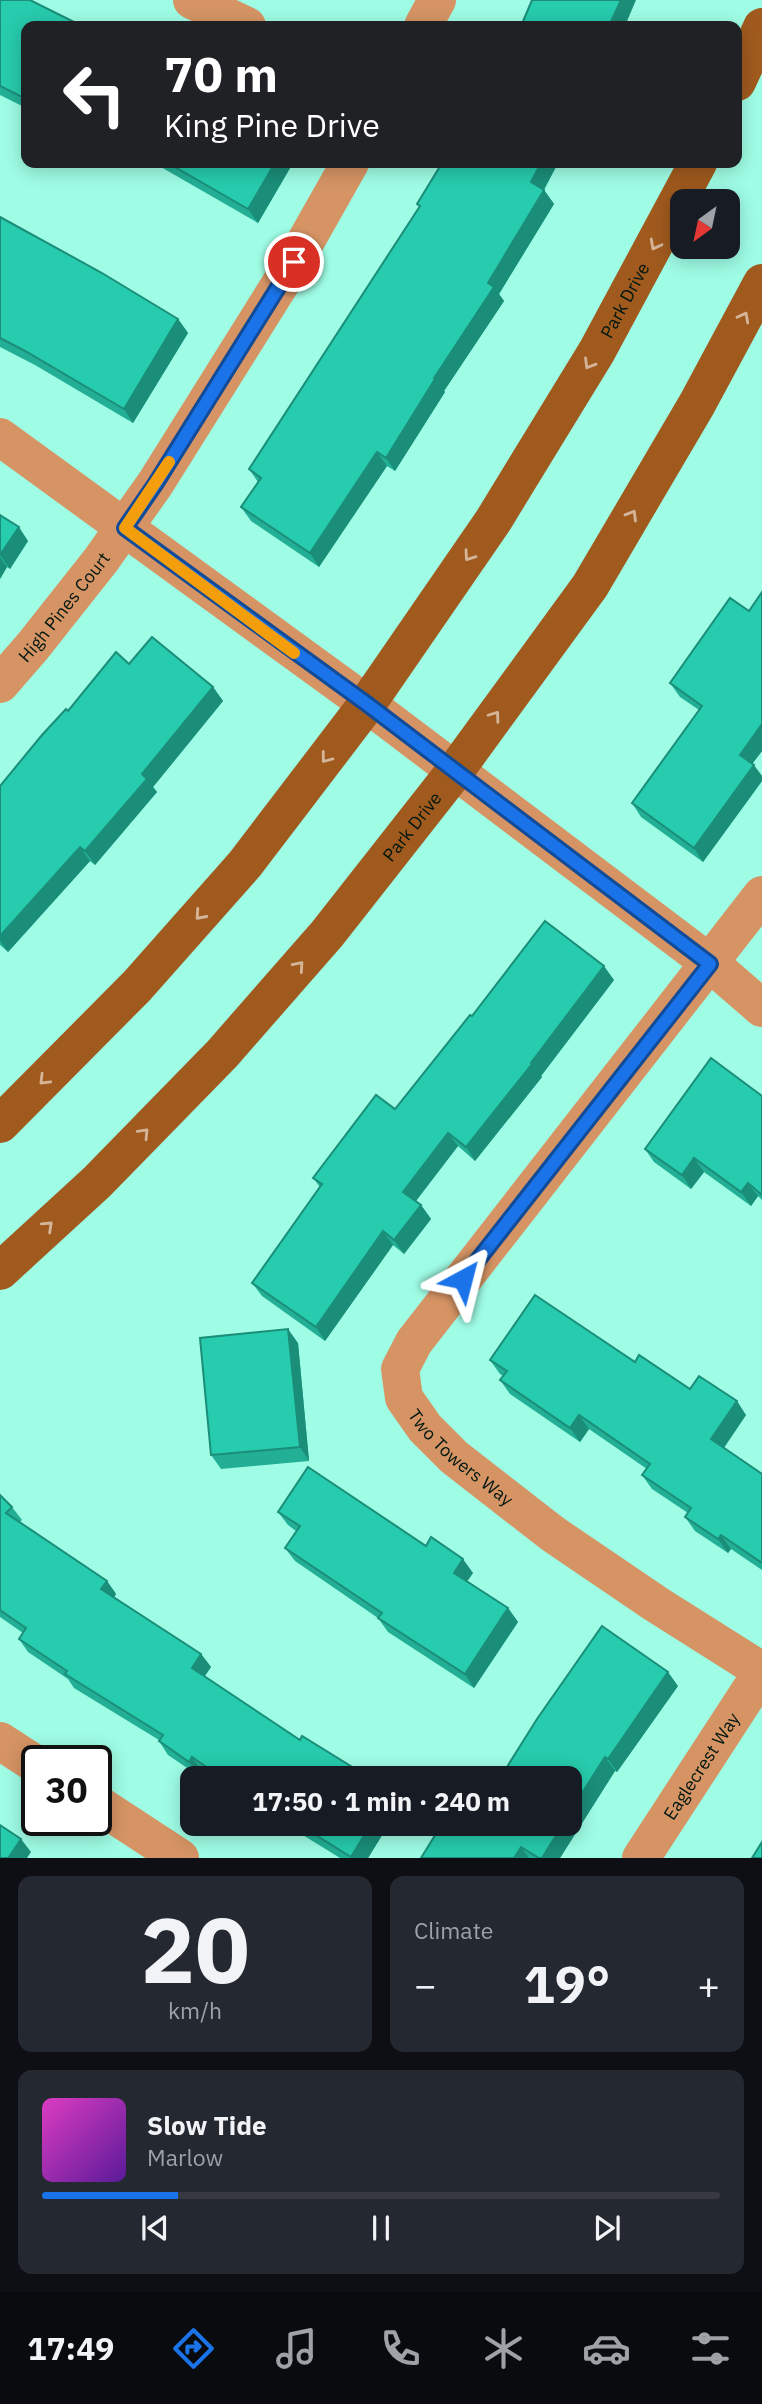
<!DOCTYPE html>
<meta charset="utf-8">
<style>
:root{--surface:#171b24;--page:#242831;--text:#f1f3f6;--muted:#9ea1a6;--line:#363941;--accent:#1a73e8}
body{margin:0;font-family:"IBM Plex Sans",sans-serif;background:var(--page);color:var(--text);height:100vh;display:flex;flex-direction:column;font-size:26px;white-space:nowrap}
*{box-sizing:border-box;margin:0}
p{font-size:23px;color:var(--muted)}
.icon{flex:none;width:38px;height:38px;fill:none;stroke:currentColor;stroke-width:2;stroke-linecap:round;stroke-linejoin:round}
.map{position:relative;height:1858px;overflow:hidden}
.drawer{display:flex;flex-direction:column;gap:18px;padding:18px;background:#0d0f14;flex:1}
.drawer>*{flex:none}
.banner{position:absolute;left:21px;top:21px;width:721px;height:147px;border-radius:14px;box-shadow:0 4px 18px #0003;background:#202124;color:#fff;overflow:hidden}
.needle{width:46px;rotate:213deg}
.fabs{position:absolute;left:670px;top:189px;display:grid;gap:14px}
.fabs a{display:grid;place-items:center;width:70px;height:70px;border-radius:14px;background:var(--surface);box-shadow:0 4px 18px #0003;font-size:35px}
.speed{position:absolute;left:21px;top:1745px;display:flex;gap:14px;font-size:35px;font-weight:700;text-align:center}
.speed>*{display:grid;place-content:center;width:91px;height:91px;border-radius:50%;background:var(--surface);box-shadow:0 4px 18px #0003;line-height:1}
.speed .limit{border:4px solid #111;border-radius:10px;background:#fff;color:#111}
.pin{position:absolute;display:grid;place-items:center;width:60px;height:60px;color:#fff;margin:-30px;border:4px solid #fff;border-radius:50%;box-shadow:0 2px 7px #0007}
.me{position:absolute;width:77px;margin:-38px;rotate:38deg;stroke-linejoin:round;filter:drop-shadow(0 0 5px #0008)}
.turn{display:flex;align-items:center;gap:24px;height:147px;padding:0 28px;font-size:32px}
.turn .icon{width:91px;height:91px;stroke-width:2.5}
.turn b{display:block;font-size:49px;line-height:60px}
.big{font-size:52px;font-weight:800;line-height:1.1}
.drawer .tile{flex:1;display:flex;flex-direction:column;justify-content:center;gap:10px;min-width:0;padding:0 24px;border-radius:14px;background:var(--page)}
.drawer .dial{align-items:center;gap:0}
.dial b{font-size:91px;line-height:1}
.song{display:flex;align-items:center;gap:21px}
.cover{width:84px;height:84px;border-radius:10px;background:linear-gradient(135deg,hsl(310 70% 55%),hsl(270 70% 35%))}
.played{height:7px;border-radius:4px;background:linear-gradient(90deg,var(--accent) 20%,var(--line) 20%)}
.keys{display:flex;justify-content:space-around;direction:ltr}
.heat{display:flex;justify-content:space-between;align-items:center;font-size:38px;direction:ltr}
.drawer .tiles{flex:1;display:grid;gap:18px;grid-template-columns:1fr 1fr}
.tile:last-child{grid-column:span 2}
.trip{position:absolute;left:180px;top:1766px;width:402px;height:70px;border-radius:14px;background:var(--surface);box-shadow:0 4px 18px #0003;font-weight:800;line-height:70px;text-align:center}
.dock{display:flex;height:112px;justify-content:space-around;align-items:center;background:#090b0e;color:var(--muted)}
.dock .icon{width:49px;height:49px}
.dock .current{color:var(--accent)}
.dock b{font-size:32px;color:var(--text)}
.map>svg:first-child{display:block}
.lines{fill:none;stroke-linecap:round;stroke-linejoin:round}
.minor{stroke:#d69464;stroke-width:38}
.major{stroke:#a05a1e;stroke-width:38}
.wall{fill:#22af95}
.shaded-wall{fill:#1b8e79}
.building{fill:#27cbad;stroke:#1b8e79;stroke-width:2}
.oneway{stroke:#d4b59a}
.route-casing{stroke:#114b97;stroke-width:18}
.route{stroke:#1a73e8;stroke-width:12}
.slow{stroke:#f59e0b;stroke-width:12}
.labels{text-anchor:middle;dominant-baseline:central;stroke-width:5;stroke-linejoin:round;paint-order:stroke}
.street-label{font-size:18px;fill:#001711;stroke:#fff}
</style>
<div class="map">
<svg width="762" height="1858" viewBox="0 0 762 1858">
<rect width="100%" height="100%" fill="#9ffde5"/>
<g class="lines">
<g class="minor">
<polyline points="192,0 247,26"/>
<polyline points="423,26 437,0"/>
<polyline points="0,437 367,704 711,964 762,1008"/>
<path id="s1" d="M 0,684 L 33,646 L 101,560 L 155,484 L 294,262 L 350,163"/>
<path id="s2" d="M 762,895 L 414,1342 L 400,1369 L 404,1398 L 425,1428 L 454,1457 L 553,1534 L 656,1604 L 762,1671"/>
<polyline points="0,1741 37,1765"/>
<polyline points="96,1803 180,1858"/>
<path id="s3" d="M 641,1858 L 762,1672"/>
</g>
<g class="major">
<polyline points="737,82 762,27"/>
<path id="s4" d="M 0,1124 L 137,986 L 245,864 L 367,704 L 493,521 L 597,351 L 698,163"/>
<path id="s5" d="M 0,1271 L 97,1182 L 222,1054 L 327,934 L 455,771 L 590,586 L 697,404 L 762,283"/>
</g>
</g>
<g class="wall">
<polygon points="0,0 26,26 26,108 0,95"/>
<polygon points="154,163 293,163 258,223"/>
<polygon points="442,163 558,163 544,190 554,204 499,294 504,301 444,391 445,392 395,471 387,466 319,567 251,521 241,507 258,482 249,469 419,207 417,204"/>
<polygon points="0,217 178,319 188,333 133,423 35,365 0,347"/>
<polygon points="0,515 28,541 10,569 7,567 0,579"/>
<polygon points="762,592 762,751 752,764 762,776 762,781 703,862 641,817 632,803 699,710 680,697 670,683 749,611"/>
<polygon points="129,664 213,687 223,701 153,787 157,792 95,865 90,861 8,952 0,945 0,786 68,711"/>
<polygon points="614,980 541,1076 542,1077 475,1161 458,1146 416,1201 421,1205 431,1219 404,1254 393,1245 325,1341 262,1296 252,1283 320,1187 313,1178 395,1109 472,1016"/>
<polygon points="762,1096 762,1200 758,1196 751,1206 704,1172 691,1189 654,1162 645,1149"/>
<polygon points="298,1343 309,1461 221,1469 211,1455"/>
<polygon points="490,1360 635,1362 690,1389 746,1415 724,1448 762,1474 762,1570 731,1549 728,1553 695,1531 685,1517 688,1513 652,1489 642,1475 647,1469 589,1429 580,1442 510,1394 500,1380 503,1376 500,1374"/>
<polygon points="0,1495 12,1507 22,1520 20,1522 107,1581 116,1594 114,1597 201,1654 211,1667 205,1676 300,1740 370,1778 212,1778 202,1771 199,1776 168,1755 159,1741 159,1740 74,1688 68,1679 28,1652 19,1639 23,1633 0,1617"/>
<polygon points="278,1512 426,1546 473,1573 467,1581 508,1608 518,1622 474,1688 388,1632 378,1618 295,1561 285,1548 296,1531 288,1525"/>
<polygon points="678,1686 617,1772 615,1771 560,1858 421,1858 570,1778"/>
<polygon points="285,1824 389,1824 368,1858 340,1858"/>
</g>
<g class="shaded-wall">
<polygon points="621,0 636,0 625,26 609,26"/>
<polygon points="275,163 293,163 258,223 248,209"/>
<polygon points="541,163 558,163 542,193 544,190 554,204 499,294 504,301 444,391 445,392 395,471 386,458 434,378 488,283 531,182"/>
<polygon points="178,319 188,333 133,423 124,409"/>
<polygon points="377,452 387,466 319,567 310,553"/>
<polygon points="19,527 28,541 10,569 0,555"/>
<polygon points="0,557 7,567 0,579"/>
<polygon points="213,687 223,701 153,787 157,792 95,865 85,851 142,774"/>
<polygon points="762,724 762,751 749,768 740,755"/>
<polygon points="754,765 762,776 762,781 703,862 694,848"/>
<polygon points="80,847 90,861 8,952 0,941 0,936"/>
<polygon points="604,966 614,980 541,1076 542,1077 475,1161 466,1147"/>
<polygon points="448,1133 458,1146 412,1206 403,1192"/>
<polygon points="694,1158 704,1172 691,1189 682,1175"/>
<polygon points="748,1183 758,1196 751,1206 741,1192"/>
<polygon points="421,1205 431,1219 404,1254 394,1240"/>
<polygon points="383,1231 393,1245 325,1341 316,1327"/>
<polygon points="288,1329 298,1343 309,1461 300,1447"/>
<polygon points="737,1401 746,1415 720,1453 711,1439"/>
<polygon points="579,1415 589,1429 580,1442 570,1428"/>
<polygon points="721,1535 731,1549 728,1553 718,1539"/>
<polygon points="463,1559 473,1573 464,1586 454,1573"/>
<polygon points="107,1581 116,1594 111,1603 101,1589"/>
<polygon points="508,1608 518,1622 474,1688 465,1674"/>
<polygon points="201,1654 211,1667 201,1681 192,1668"/>
<polygon points="668,1672 678,1686 617,1772 608,1759"/>
<polygon points="192,1757 202,1771 199,1776 189,1762"/>
<polygon points="605,1757 615,1771 560,1858 542,1858 563,1824 570,1824 570,1812"/>
<polygon points="371,1824 389,1824 368,1858 352,1858 351,1857"/>
<polygon points="21,1839 31,1852 27,1858 9,1858"/>
<polygon points="521,1847 529,1858 514,1858"/>
</g>
<g class="building">
<polygon points="0,0 30,0 82,26 26,26 26,99 0,86"/>
<polygon points="532,0 621,0 609,26 521,26"/>
<polygon points="168,163 275,163 248,209"/>
<polygon points="442,163 541,163 531,182 544,190 488,283 494,287 434,378 435,379 386,458 377,452 310,553 241,507 261,478 249,469 420,206 417,204"/>
<polygon points="0,217 102,273 178,319 124,409 25,351 0,338"/>
<polygon points="0,515 19,527 0,555"/>
<polygon points="762,592 762,724 740,755 754,765 694,848 632,803 702,706 670,683 730,598 749,611"/>
<polygon points="152,637 213,687 142,774 147,779 85,851 80,847 0,936 0,786 42,735 66,709 68,711 116,652 129,664"/>
<polygon points="545,921 604,966 531,1063 532,1064 466,1147 448,1133 403,1192 421,1205 394,1240 383,1231 316,1327 252,1283 322,1184 313,1178 376,1095 395,1109 470,1015 472,1016"/>
<polygon points="711,1058 762,1096 762,1195 748,1183 741,1192 694,1158 682,1175 645,1149"/>
<polygon points="535,1295 635,1362 639,1355 690,1389 699,1376 737,1401 711,1439 762,1474 762,1563 721,1535 718,1539 685,1517 691,1508 642,1475 650,1464 579,1415 570,1428 500,1380 507,1371 490,1360"/>
<polygon points="288,1329 300,1447 211,1455 200,1338"/>
<polygon points="308,1467 426,1546 431,1537 463,1559 454,1573 508,1608 465,1674 378,1618 382,1613 285,1548 300,1526 278,1512"/>
<polygon points="0,1495 12,1507 6,1513 107,1581 101,1589 201,1654 192,1668 300,1740 302,1736 370,1778 222,1778 192,1757 189,1762 159,1741 163,1735 65,1674 67,1671 19,1639 26,1628 0,1610"/>
<polygon points="602,1626 668,1672 608,1759 605,1757 570,1812 570,1778 500,1778 537,1719"/>
<polygon points="298,1824 371,1824 351,1857"/>
<polygon points="442,1824 451,1824 466,1833 472,1824 563,1824 542,1858 539,1858 521,1847 514,1858 421,1858"/>
<polygon points="0,1825 21,1839 9,1857 10,1858 0,1858"/>
<polygon points="762,1842 762,1858 752,1858"/>
</g>
<defs><path id="oneway-chevron" d="M-2-3.5L2.5 0L-2 3.5" fill="none" stroke-width="1.6" stroke-linecap="round" stroke-linejoin="round" transform="scale(1.75)"/></defs>
<g class="oneway">
<use href="#oneway-chevron" transform="translate(655 245) rotate(118)"/>
<use href="#oneway-chevron" transform="translate(744 317) rotate(-62)"/>
<use href="#oneway-chevron" transform="translate(589 364) rotate(121)"/>
<use href="#oneway-chevron" transform="translate(632 515) rotate(-59)"/>
<use href="#oneway-chevron" transform="translate(469 556) rotate(125)"/>
<use href="#oneway-chevron" transform="translate(495 716) rotate(-54)"/>
<use href="#oneway-chevron" transform="translate(326 758) rotate(127)"/>
<use href="#oneway-chevron" transform="translate(200 915) rotate(132)"/>
<use href="#oneway-chevron" transform="translate(299 966) rotate(-49)"/>
<use href="#oneway-chevron" transform="translate(44 1080) rotate(135)"/>
<use href="#oneway-chevron" transform="translate(144 1133) rotate(-46)"/>
<use href="#oneway-chevron" transform="translate(48 1226) rotate(-43)"/>
</g>
<g class="lines">
<g class="route-casing">
<polyline id="route" points="294,262 156,483 125,528 367,704 710,964 463,1279"/>
</g>
<use href="#route" class="route"/>
<polyline class="slow" points="169,462 125,528 294,653"/>
</g>
<g class="labels">
<g class="street-label">
<text stroke="none"><textPath href="#s4" startOffset="1038">Park Drive</textPath></text>
<text stroke="none"><textPath href="#s1" startOffset="100">High Pines Court</textPath></text>
<text stroke="none"><textPath href="#s5" startOffset="607">Park Drive</textPath></text>
<text stroke="none"><textPath href="#s2" startOffset="709">Two Towers Way</textPath></text>
<text stroke="none"><textPath href="#s3" startOffset="110">Eaglecrest Way</textPath></text>
</g>
</g>
</svg>
<div class="fabs">
<a><svg class="needle" viewBox="-14 -14 28 28"><path d="M0-13l5 13h-10z" fill="#e53935"/><path d="M0 13l5-13h-10z" fill="#9ea1a6"/></svg></a>
</div>
<div class="speed"><div class="limit">30</div></div>
<div class="pin" style="left:294px;top:262px;background:#d93025"><svg class="icon" aria-label="arrive" viewBox="0 0 24 24"><path d="M6 21V4h12l-3 4 3 4H6"/></svg></div>
<svg class="me" style="left:463px;top:1279px" viewBox="-20 -20 40 40"><path d="M0-17L14 15 0 8-14 15z" fill="#1a73e8" stroke="#fff" stroke-width="4"/></svg>
<div class="trip">17:50 · 1 min · 240 m</div>
<div class="banner">
<div class="turn"><svg class="icon" aria-label="left" viewBox="0 0 24 24"><path d="M17 20v-9H6M10 6l-5 5 5 5"/></svg><div><b>70 m</b>King Pine Drive</div></div>
</div>
</div>
<section class="drawer">
<div class="tiles">
<div class="tile dial"><b>20</b><p>km/h</p></div>
<div class="tile"><p>Climate</p>
<div class="heat"><a>−</a><b class="big">19°</b><a>+</a></div>
</div>
<div class="tile">
<div class="song"><i class="cover"></i><div><b>Slow Tide</b><p>Marlow</p></div></div>
<div class="played"></div>
<div class="keys"><svg class="icon" aria-label="previous" viewBox="0 0 24 24"><path d="M18 5L8 12l10 7zM5 5v14"/></svg><svg class="icon" aria-label="pause" viewBox="0 0 24 24"><path d="M8 5v14M16 5v14"/></svg><svg class="icon" aria-label="next" viewBox="0 0 24 24"><path d="M6 5l10 7-10 7zM19 5v14"/></svg></div>
</div>
</div>
</section>
<nav class="dock">
<b>17:49</b>
<svg class="icon current" aria-label="directions" viewBox="0 0 24 24"><path d="M12 3l9 9-9 9-9-9zM9 14v-3h6M13 9l2 2-2 2"/></svg>
<svg class="icon" aria-label="music" viewBox="0 0 24 24"><path d="M9 18V5l10-2v13"/><circle cx="6" cy="18" r="3"/><circle cx="16" cy="16" r="3"/></svg>
<svg class="icon" aria-label="phone" viewBox="0 0 24 24"><path d="M5 4h4l2 5-3 2q2 4 5 5l2-3 5 2v4C11 20 4 13 5 4z"/></svg>
<svg class="icon" aria-label="climate" viewBox="0 0 24 24"><path d="M12 3v18M4 7l16 10M4 17L20 7"/></svg>
<svg class="icon" aria-label="car" viewBox="0 0 24 24"><path d="M5 17H2v-5l4-1 3-4h7l3 4 3 1v5h-3M9 17h6M6 11h13"/><circle cx="7" cy="17" r="2"/><circle cx="17" cy="17" r="2"/></svg>
<svg class="icon" aria-label="filters" viewBox="0 0 24 24"><path d="M4 7h16M4 17h16"/><circle cx="9" cy="7" r="2"/><circle cx="15" cy="17" r="2"/></svg>
</nav>
